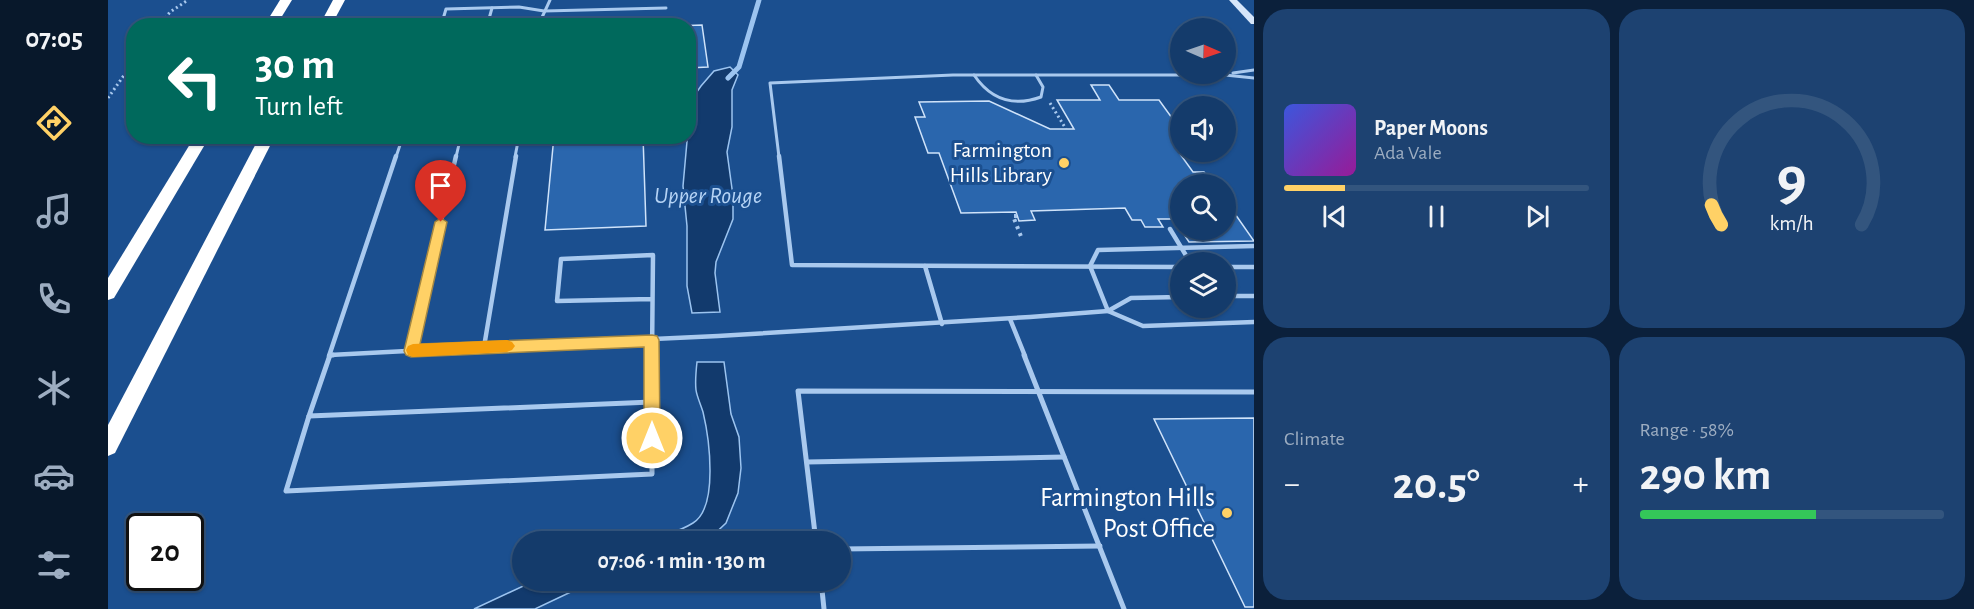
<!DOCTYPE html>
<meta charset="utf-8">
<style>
:root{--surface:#143b6b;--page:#1d4271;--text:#f1f3f6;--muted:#9dadc1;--line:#33557e;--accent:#ffd166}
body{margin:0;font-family:"Alegreya Sans",sans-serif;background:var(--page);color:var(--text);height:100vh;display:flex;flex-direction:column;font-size:22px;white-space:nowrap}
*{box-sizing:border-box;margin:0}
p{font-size:20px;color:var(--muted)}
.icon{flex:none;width:33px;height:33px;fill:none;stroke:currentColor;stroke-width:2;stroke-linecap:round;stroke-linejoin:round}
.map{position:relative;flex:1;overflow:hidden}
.details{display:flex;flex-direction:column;gap:9px;padding:9px;background:#0b203b;width:720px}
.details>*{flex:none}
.hud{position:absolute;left:18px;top:18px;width:570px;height:126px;border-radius:24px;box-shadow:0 2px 4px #0004,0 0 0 2px var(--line);background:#00695c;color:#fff;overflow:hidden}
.needle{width:39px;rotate:92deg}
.tools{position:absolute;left:1062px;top:18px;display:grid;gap:12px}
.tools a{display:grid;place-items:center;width:66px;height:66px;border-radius:50%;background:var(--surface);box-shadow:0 2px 4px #0004,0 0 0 2px var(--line);font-size:30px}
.speed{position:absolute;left:18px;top:513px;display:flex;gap:12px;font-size:30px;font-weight:700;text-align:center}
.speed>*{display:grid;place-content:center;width:78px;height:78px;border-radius:50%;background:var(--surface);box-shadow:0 2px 4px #0004,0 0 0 2px var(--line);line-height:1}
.speed .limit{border:3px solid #111;border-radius:9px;background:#fff;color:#111}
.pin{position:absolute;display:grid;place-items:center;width:51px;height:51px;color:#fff;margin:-62px -26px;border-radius:50% 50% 50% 0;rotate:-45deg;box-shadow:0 0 6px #0007}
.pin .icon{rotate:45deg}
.me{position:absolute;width:66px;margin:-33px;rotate:0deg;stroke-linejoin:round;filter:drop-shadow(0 0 4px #0008)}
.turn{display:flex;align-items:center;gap:21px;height:126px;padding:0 30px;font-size:27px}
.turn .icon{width:78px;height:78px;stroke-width:2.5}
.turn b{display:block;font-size:42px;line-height:51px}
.big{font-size:45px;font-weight:600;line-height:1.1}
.details .widget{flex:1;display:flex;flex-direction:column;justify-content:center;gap:9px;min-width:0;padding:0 21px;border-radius:24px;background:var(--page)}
.details .dial{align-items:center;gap:0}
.dial svg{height:156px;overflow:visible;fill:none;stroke:var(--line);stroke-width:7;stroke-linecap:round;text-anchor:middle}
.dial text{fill:var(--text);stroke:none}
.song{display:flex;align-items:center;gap:18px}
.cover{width:72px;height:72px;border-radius:9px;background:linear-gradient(135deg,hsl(230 70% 55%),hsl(300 70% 35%))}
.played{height:6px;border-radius:3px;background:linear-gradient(90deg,var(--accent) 20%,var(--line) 20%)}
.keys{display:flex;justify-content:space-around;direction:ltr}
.heat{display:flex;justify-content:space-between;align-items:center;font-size:33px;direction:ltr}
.charge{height:9px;border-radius:4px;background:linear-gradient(90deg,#34c759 58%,var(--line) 0)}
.details .tiles{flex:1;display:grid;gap:9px;grid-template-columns:repeat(2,1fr)}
.trip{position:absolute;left:404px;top:531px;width:339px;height:60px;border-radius:30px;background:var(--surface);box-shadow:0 2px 4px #0004,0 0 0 2px var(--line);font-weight:600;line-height:60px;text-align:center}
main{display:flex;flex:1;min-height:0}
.menu{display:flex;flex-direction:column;width:108px;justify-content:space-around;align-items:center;background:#08182b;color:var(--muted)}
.menu .icon{width:42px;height:42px}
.menu .selected{color:var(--accent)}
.menu b{font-size:27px;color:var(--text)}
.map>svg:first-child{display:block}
.water{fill:#123a6d;stroke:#9cc4f0;stroke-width:1.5}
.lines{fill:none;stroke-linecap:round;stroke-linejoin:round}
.stream{stroke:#9cc4f0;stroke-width:5}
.building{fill:#2a66ad;stroke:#cfe3fa;stroke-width:1.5}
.path-far1{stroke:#a9c9ee;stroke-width:3;stroke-dasharray:2 3;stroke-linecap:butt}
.path{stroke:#a9c9ee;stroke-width:4;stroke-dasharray:3 4.5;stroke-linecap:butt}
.service-far2{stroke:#a9c9ee;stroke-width:3}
.service-far1{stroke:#a9c9ee;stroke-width:4.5}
.service{stroke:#a9c9ee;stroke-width:5}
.secondary{fill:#d6e6fa;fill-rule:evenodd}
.motorway{fill:#fff;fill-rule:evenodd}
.route{fill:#ffd166;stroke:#a68842;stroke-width:1.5}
.slow{fill:#f59e0b}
.poi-dot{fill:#ffd166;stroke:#1b4f8f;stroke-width:2}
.labels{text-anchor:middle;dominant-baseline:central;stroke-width:6;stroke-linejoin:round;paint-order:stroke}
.poi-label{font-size:22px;fill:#fff;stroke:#1b4f8f;text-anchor:end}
.water-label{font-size:24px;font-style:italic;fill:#b5d3f5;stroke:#1b4f8f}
.near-poi-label{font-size:27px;fill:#fff;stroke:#1b4f8f;text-anchor:end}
</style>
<main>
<nav class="menu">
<b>07:05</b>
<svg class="icon selected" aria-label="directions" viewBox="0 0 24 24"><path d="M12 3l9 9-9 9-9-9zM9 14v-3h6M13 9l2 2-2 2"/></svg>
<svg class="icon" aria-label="music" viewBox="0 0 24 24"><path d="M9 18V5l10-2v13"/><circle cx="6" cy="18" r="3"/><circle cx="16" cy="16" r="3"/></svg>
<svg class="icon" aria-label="phone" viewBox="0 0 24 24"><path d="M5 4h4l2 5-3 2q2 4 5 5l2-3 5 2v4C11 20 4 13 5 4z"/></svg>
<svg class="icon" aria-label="climate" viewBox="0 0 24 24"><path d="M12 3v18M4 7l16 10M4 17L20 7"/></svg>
<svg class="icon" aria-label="car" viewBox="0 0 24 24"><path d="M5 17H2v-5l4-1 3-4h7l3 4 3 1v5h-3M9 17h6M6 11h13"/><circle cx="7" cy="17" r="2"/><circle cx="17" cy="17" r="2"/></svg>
<svg class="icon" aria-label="filters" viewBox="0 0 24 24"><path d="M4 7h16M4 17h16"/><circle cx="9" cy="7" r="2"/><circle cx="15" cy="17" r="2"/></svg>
</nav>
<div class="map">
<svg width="1146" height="609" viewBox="0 0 1146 609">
<rect width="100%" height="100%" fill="#1b4f8f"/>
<g class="water">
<polygon points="622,67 630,75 624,90 624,127 619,152 625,196 625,219 608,262 607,273 612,312 584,313 579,286 579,226 575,186 581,119 586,96 593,86 606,71"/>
<path d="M 589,362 L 616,362 L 623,414 L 631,437 L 633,468 L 630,493 L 618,523 L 599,541 L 528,541 C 547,538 569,533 585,523 C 611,507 601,437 595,412 C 593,405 589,397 588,390 C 587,381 588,371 589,362 Z"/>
<polygon points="426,581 486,581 427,609 366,609"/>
</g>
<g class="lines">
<polyline class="stream" points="620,78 631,67 651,0"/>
</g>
<g class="building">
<polygon points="594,25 600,67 580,68 580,26 566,26"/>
<polygon points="983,85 1001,85 1011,100 1051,100 1072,129 1072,152 1090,153 1072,154 1085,172 1096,172 1105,184 1072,184 1072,228 1067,219 1050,219 1055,227 1037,227 1033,220 1024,220 1017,208 923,211 927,220 911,221 908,212 853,213 831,153 820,153 807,117 817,117 811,102 881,101 942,129 966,129 949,100 992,100"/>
<polygon points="446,136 535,136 538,226 437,230"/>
<polygon points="1118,201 1146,241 1081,242 1073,230 1118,230"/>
<polygon points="1146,418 1146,607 1137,607 1046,419"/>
</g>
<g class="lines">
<g class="path-far1">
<polyline points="51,26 62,12 80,0"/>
<polyline points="0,98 26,61"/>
<polyline points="942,103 958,129"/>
</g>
<polyline class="path" points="909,216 905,216 914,239"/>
<g class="service-far2">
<polyline points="333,26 338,9 411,7 436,11 558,8"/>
<polyline points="379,26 384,8"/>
<polyline points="430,26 442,0"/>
<polyline points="1125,73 1146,70"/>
<path d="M 866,75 C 883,100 905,107 933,97 L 935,87 L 928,75"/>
<polyline points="288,157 295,136"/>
<polyline points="348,157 353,136"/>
<polyline points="407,157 411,136"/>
<polyline points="671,157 662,83 845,75 1117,75 1146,78"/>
</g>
<g class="service-far1">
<polyline points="408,156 376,347 610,336 922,317 1000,311 1023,298 1072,297"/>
<polyline points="671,156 684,265 1072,267"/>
<polyline points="1062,229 1082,262"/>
<polyline points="1146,246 990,250 982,266 1000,311 1035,326 1146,322"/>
<polyline points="817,266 834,324"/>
<polyline points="1118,267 1146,267"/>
<polyline points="1118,296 1146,296"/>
<polyline points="544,299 449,301 453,259 545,255 544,356"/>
<polyline points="902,319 917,356"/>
<polyline points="303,351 348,156"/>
<polyline points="222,355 376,347"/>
<polyline points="221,356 288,156"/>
</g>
<g class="service">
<polyline points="222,355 201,416 544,402 544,355"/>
<polyline points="222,355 225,355"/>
<polyline points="916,355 1016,609"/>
<polyline points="201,416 178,491 544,474 544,402"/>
<polyline points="699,462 956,457"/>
<polyline points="708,542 690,391 1146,392"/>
<polyline points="732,549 992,546"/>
<polyline points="713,580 716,609"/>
</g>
<polygon class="secondary" points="1121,0 1129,0 1146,17 1146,24 1143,24"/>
<g class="motorway">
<polygon points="172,0 184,0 168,26 156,26"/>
<polygon points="225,0 237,0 223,26 211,26"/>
<polygon points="87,136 102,136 6,298 0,300 0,278"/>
<polygon points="152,136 167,136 7,453 0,456 0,425"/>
</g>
</g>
<polygon class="route" points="333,218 339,222 312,344 544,335 549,336 551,340 552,438 550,443 544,445 538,443 536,438 536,347 303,357 298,355 296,351 327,222"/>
<polygon class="slow" points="399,340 404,342 407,346 404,350 399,352 305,357 300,355 298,350 300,346 305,344"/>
<g class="poi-dot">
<circle cx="956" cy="163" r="6"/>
<circle cx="1119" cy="513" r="6"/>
</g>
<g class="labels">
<g class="poi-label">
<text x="944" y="150">Farmington<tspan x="944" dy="25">Hills Library</tspan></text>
</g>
<g class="water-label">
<text x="600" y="196">Upper Rouge</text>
</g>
<g class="near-poi-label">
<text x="1107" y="497">Farmington Hills<tspan x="1107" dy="31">Post Office</tspan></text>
</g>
</g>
</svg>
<div class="tools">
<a><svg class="needle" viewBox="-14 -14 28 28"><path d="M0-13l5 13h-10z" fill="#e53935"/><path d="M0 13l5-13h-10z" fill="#9dadc1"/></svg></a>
<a><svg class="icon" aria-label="sound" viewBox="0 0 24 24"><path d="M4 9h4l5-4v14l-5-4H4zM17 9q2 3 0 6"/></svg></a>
<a><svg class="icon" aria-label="search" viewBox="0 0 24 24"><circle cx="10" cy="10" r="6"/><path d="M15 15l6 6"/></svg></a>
<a><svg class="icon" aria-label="layers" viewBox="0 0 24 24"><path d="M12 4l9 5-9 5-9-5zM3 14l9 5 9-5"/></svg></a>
</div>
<div class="speed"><div class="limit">20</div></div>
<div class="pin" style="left:333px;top:222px;background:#d93025"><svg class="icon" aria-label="arrive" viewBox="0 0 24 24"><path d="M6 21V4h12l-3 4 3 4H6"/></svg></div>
<svg class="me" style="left:544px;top:438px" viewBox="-20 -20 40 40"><circle r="17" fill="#ffd166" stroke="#fff" stroke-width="3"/><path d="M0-11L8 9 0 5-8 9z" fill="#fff"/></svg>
<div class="trip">07:06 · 1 min · 130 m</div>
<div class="hud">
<div class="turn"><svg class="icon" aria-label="left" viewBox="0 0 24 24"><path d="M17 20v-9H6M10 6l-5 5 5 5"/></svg><div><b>30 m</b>Turn left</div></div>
</div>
</div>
<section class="details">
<div class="tiles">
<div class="widget">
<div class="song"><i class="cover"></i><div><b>Paper Moons</b><p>Ada Vale</p></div></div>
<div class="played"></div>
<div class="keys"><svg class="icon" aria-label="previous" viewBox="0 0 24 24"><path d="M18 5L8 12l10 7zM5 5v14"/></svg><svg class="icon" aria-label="pause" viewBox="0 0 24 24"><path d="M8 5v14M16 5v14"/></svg><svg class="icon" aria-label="next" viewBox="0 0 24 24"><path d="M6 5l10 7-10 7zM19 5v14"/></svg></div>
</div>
<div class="widget dial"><svg viewBox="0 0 100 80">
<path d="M14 69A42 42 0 1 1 86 69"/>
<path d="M14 69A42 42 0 0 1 9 59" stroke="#ffd166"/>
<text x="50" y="56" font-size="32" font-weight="700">9</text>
<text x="50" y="72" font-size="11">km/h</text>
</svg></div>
<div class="widget"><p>Climate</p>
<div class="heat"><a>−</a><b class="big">20.5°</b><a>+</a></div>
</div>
<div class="widget"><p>Range · 58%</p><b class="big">290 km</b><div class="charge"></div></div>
</div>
</section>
</main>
